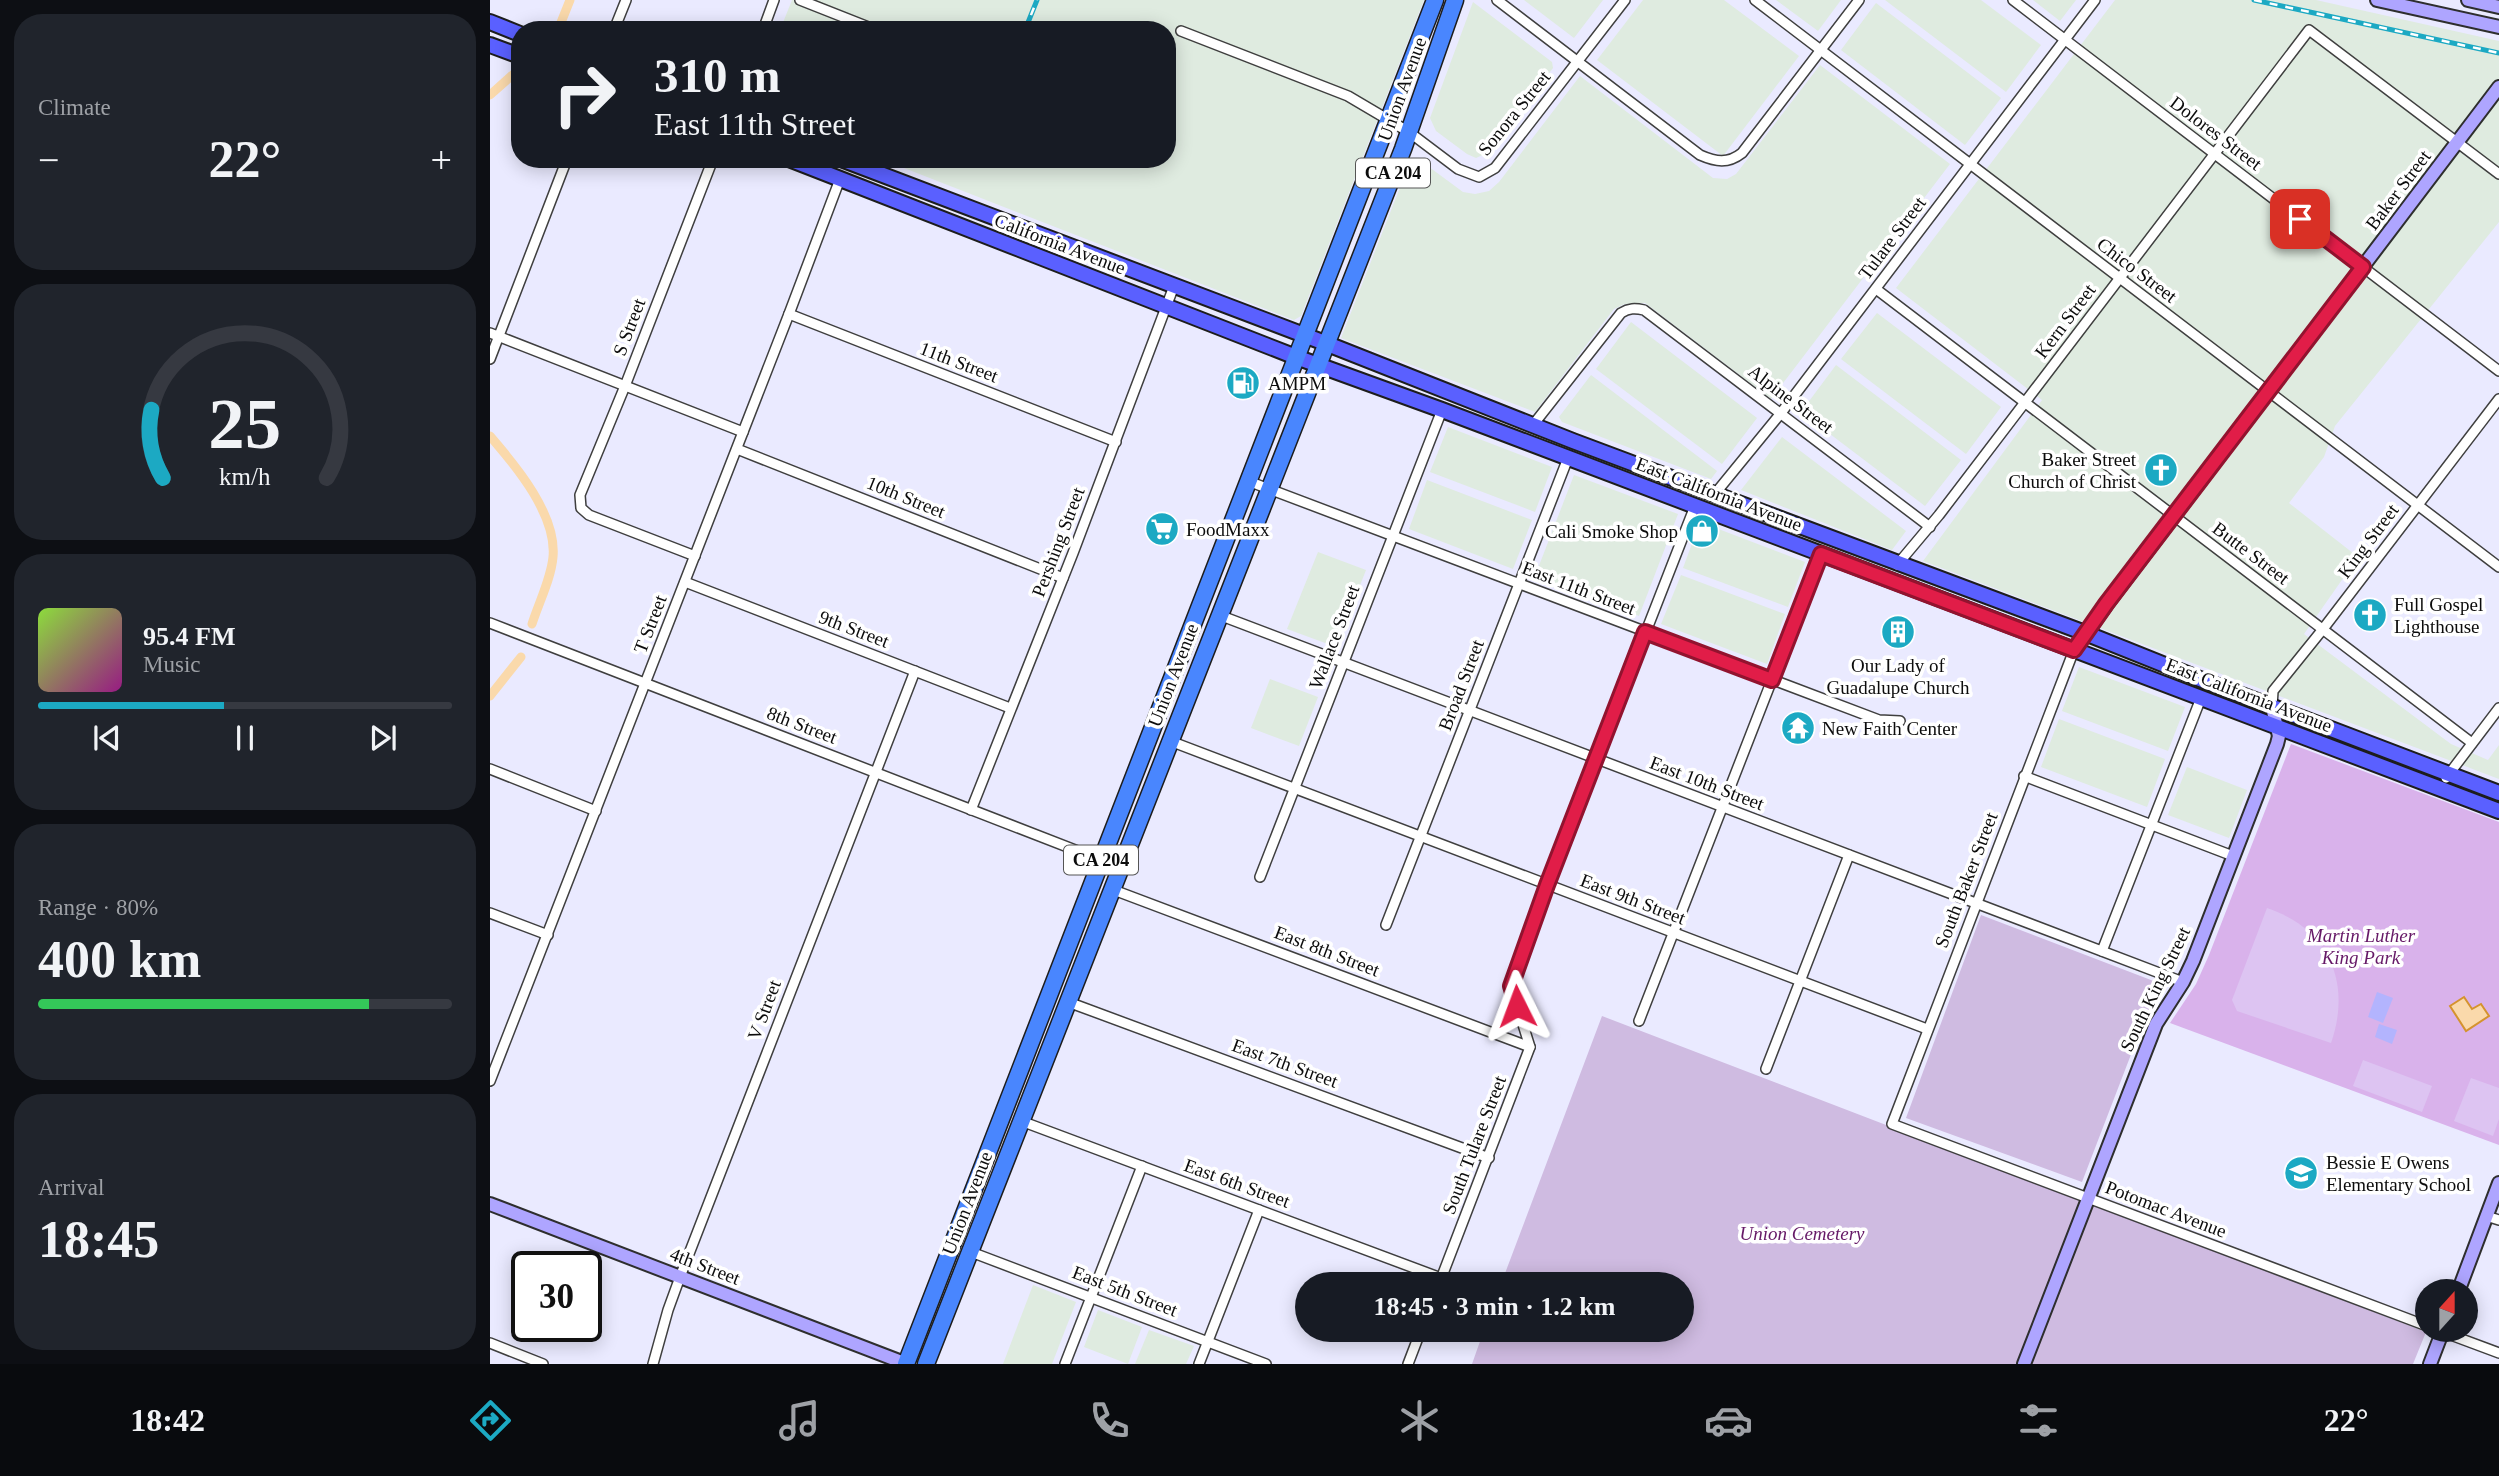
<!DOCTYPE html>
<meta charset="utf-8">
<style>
:root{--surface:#171b24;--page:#20242c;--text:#f1f3f6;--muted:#9ea1a6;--line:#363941;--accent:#1ca9c3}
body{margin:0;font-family:Georgia,serif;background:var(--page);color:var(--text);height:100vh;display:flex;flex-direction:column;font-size:26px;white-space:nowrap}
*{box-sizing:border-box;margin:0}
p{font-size:23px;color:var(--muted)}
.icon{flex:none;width:38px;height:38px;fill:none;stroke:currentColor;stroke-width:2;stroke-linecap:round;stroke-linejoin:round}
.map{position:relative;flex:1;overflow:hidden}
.panel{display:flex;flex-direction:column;gap:14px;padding:14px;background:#0d0f14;width:490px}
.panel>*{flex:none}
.banner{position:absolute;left:21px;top:21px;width:665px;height:147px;border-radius:28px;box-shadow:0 4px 18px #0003;background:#171b24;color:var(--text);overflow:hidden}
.needle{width:46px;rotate:21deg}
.controls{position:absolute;left:1925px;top:1279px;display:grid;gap:14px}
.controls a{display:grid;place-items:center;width:63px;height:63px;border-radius:50%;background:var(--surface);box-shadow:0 4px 18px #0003;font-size:35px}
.speed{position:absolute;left:21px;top:1251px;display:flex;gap:14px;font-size:35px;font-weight:700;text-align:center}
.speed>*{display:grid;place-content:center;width:91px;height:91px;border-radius:50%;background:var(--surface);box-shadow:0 4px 18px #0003;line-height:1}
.speed .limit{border:4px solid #111;border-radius:10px;background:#fff;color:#111}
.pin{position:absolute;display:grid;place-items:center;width:60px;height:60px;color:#fff;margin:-30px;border-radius:14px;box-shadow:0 4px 10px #0006}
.me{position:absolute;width:77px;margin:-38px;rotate:357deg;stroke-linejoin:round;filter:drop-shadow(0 0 5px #0008)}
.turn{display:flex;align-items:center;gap:24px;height:147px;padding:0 28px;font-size:32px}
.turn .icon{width:91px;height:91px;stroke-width:2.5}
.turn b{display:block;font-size:49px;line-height:60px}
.big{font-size:52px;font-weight:700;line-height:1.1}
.panel .tile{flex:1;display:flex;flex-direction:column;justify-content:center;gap:10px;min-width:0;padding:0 24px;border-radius:28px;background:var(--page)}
.panel .dial{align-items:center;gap:0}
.dial svg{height:182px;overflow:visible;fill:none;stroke:var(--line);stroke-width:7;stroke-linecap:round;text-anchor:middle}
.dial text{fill:var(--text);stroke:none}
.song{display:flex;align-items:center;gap:21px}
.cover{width:84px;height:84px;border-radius:10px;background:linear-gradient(135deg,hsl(90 70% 55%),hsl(310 70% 35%))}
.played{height:7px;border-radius:4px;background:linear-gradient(90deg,var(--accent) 45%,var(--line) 45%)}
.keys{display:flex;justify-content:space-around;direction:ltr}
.heat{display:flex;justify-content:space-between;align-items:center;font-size:38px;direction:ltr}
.charge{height:10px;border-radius:5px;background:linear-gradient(90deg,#34c759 80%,var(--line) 0)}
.trip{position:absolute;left:805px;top:1272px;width:399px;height:70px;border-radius:35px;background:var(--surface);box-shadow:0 4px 18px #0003;font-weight:700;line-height:70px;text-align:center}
.tabs{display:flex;height:112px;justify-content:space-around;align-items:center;background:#090b0e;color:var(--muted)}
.tabs .icon{width:49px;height:49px}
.tabs .active{color:var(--accent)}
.tabs b{font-size:32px;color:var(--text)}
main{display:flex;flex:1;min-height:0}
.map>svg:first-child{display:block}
.industrial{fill:#dfebe0}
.green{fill:#d9b2eb}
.sand{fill:#b3b4fe}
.cemetery{fill:#cfbbe1}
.pitch{fill:#ddc4f2}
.water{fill:#fad9ab;stroke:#d5932e;stroke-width:2}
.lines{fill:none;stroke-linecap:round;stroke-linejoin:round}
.canal{stroke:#fad9ab;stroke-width:9}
.street-casing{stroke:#3f3f3f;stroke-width:12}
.secondary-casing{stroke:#2e2e2e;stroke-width:16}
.primary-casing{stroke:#1d1d1d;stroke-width:18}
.highway-casing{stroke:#1d1d1d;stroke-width:19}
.street{stroke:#fff;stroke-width:9}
.secondary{stroke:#aea5ff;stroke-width:12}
.primary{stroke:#5a60ff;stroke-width:14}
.highway{stroke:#4986fe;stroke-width:16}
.rail-casing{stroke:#1ca9c3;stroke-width:5}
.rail{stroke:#fff;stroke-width:2.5;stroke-dasharray:8;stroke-linecap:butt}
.route-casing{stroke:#92132f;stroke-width:18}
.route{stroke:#e11d48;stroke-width:12}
.labels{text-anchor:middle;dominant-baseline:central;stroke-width:7;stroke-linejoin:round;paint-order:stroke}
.shield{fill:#fff;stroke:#555;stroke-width:2}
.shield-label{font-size:18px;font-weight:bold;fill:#0c0c0c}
.street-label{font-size:19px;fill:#0c0c0c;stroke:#fff}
.poi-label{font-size:19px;fill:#0c0c0c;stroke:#fff;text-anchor:start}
.park-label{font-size:19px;font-style:italic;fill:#661967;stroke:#fff}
</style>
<main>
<section class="panel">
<div class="tile"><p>Climate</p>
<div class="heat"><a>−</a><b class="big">22°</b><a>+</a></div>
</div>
<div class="tile dial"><svg viewBox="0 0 100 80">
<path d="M14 69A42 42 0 1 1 86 69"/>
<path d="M14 69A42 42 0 0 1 9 39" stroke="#1ca9c3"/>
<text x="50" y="56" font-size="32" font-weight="700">25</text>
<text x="50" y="72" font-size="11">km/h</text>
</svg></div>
<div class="tile">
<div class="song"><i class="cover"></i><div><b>95.4 FM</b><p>Music</p></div></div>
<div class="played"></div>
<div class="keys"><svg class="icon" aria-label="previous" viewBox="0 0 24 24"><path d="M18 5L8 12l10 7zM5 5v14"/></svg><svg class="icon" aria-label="pause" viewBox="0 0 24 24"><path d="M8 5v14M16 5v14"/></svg><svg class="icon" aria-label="next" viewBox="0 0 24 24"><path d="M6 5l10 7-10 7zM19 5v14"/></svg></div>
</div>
<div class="tile"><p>Range · 80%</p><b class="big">400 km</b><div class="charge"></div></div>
<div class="tile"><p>Arrival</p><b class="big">18:45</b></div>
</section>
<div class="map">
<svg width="2009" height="1364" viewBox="0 0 2009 1364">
<rect width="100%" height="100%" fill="#eaeaff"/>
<g class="industrial">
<polygon points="302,0 934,0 811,316 804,320 391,159 677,159 677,30 290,30"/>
<polygon points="1034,0 1113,0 1084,38"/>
<polygon points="1153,0 1234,0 1309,56 1233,156 1107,60"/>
<polygon points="1286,0 1351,0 1328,31"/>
<polygon points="1395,0 1491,0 1551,45 1516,92"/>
<polygon points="1543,0 1586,0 1570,21"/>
<polygon points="1625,0 1826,0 2009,41 2009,222 1845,426 1834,457 1799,503 1868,557 1814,634 1961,744 1998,760 2009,745 2009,779 1433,561 1552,400 1406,288"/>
<polygon points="983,2 1062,62 1063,68 999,152 986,158 977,154 946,131 940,118"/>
<polygon points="1386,3 1511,98 1475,145 1351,50"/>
<polygon points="1330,65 1460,164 1281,399 1155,303 1135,304 1124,309 1045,412 851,338 920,162 925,160 931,161 973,192 985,194 999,191 1009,182 1090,76 1223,178 1237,179 1246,174"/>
<polygon points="1387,313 1511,407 1476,454 1351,359"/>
<polygon points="1141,322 1267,418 1232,464 1106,369"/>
<polygon points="1346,365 1471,460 1435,506 1311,412"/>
<polygon points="1101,375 1227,471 1221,479 1072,422 1069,417"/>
<polygon points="958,427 1062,467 1045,512 940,472"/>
<polygon points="1292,437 1416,531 1402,550 1251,490"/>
<polygon points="1084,475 1188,514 1149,616 1045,576"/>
<polygon points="937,480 1042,520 1023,569 919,529"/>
<polygon points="1210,522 1315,562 1298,607 1193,568"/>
<polygon points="828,552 876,570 846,647 797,629"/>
<polygon points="1191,575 1295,614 1277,664 1171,624"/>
<polygon points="1589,667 1695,707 1678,751 1572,711"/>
<polygon points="780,679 828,697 809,746 761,728"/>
<polygon points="1569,719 1675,759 1657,807 1551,767"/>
<polygon points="1697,767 1757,790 1739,838 1678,815"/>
<polygon points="543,1285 586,1302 562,1364 513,1364"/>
<polygon points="608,1310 652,1327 638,1364 594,1347"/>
<polygon points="659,1330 704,1346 696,1364 645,1364"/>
</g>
<polygon class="green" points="1801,744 2009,822 2009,1145 1680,1023 1706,984 1719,955"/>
<g class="sand">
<polygon points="1887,992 1903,998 1893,1023 1878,1017"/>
<polygon points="1889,1024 1907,1030 1902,1044 1885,1037"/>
</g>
<g class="cemetery">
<polygon points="1491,915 1674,985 1655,1018 1592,1182 1416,1118"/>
<polygon points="1112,1016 1936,1332 1923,1364 982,1364 994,1330 1192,1330 1192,1284 1011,1284"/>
</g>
<g class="pitch">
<path d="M 1777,908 C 1839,929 1862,983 1841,1043 L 1747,1011 L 1742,1000 Z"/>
<polygon points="1873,1060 1942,1086 1932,1112 1863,1086"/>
<polygon points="1981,1078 2009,1088 2009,1119 2003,1136 1964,1121"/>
</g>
<polygon class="water" points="1974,997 1982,1009 1991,1004 1999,1016 1976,1031 1960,1006"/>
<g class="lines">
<g class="canal">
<polyline points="68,30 80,0"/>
<polyline points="0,95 28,70"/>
<path d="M 0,436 C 26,466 67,515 63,557 C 61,579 49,602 42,624"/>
<polyline points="0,696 31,657"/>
</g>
<g class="street-casing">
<g id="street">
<polyline points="310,0 386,30"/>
<path d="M 1007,0 L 1210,155 C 1226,162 1238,164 1252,153 L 1369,0"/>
<polyline points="1265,0 2009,567"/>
<polyline points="1523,0 2009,371"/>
<polyline points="124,30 136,0"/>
<polyline points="273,30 284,0"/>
<polyline points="691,31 858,96 919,132 968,169 989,177 1005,168 1135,0"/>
<polyline points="1386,289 1982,743"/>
<polyline points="299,314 626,442"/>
<polyline points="0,333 253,432"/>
<polyline points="0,359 77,159"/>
<path d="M 1043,425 L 1131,313 C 1139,308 1145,308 1154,310 L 1440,527"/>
<polyline points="247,449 573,578"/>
<polyline points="758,481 1389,720 1410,721"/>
<polyline points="1224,495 1291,413 1605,0"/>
<polyline points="205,556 99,515 91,508 90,495 135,386 223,159"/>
<polyline points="1407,565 1449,515 1819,30 2009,174"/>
<polyline points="195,582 520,708"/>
<polyline points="729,615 1693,982"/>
<polyline points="0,623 611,860"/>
<polyline points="1584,650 1402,1124 1937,1326"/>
<polyline points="1782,707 1783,691 1833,629 2009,399"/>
<polyline points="680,741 1437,1029"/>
<polyline points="0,769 106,811"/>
<polyline points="1534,776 1743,856"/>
<polyline points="1956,778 2009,708"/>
<polyline points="481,810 583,553 684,286"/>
<polyline points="770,877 952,410"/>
<polyline points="621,889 1040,1047"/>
<polyline points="0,913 58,935"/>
<polyline points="896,925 1078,458"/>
<polyline points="1612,951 1711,698"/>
<polyline points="578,1002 999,1158"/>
<polyline points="1149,1021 1331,554"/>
<polyline points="1276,1069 1359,855"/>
<polyline points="0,1081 299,314 350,179"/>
<polyline points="531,1121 951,1278"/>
<polyline points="1996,1216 2009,1220"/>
<polyline points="481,1252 776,1364"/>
<polyline points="949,1284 1040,1047 1021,986 1057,885 1205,506"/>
<polyline points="1950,1331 2009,1353"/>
<polyline points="0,1343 53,1364"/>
<polyline points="163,1364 178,1310 190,1277 425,671"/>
<polyline points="575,1364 652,1166"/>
<polyline points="709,1364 769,1210"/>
<polyline points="918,1364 931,1330"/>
</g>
</g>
<g class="secondary-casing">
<g id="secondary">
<polyline points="1887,0 2009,27"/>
<polyline points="1978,0 2009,7"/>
<polyline points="1584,650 1617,604 2009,87"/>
<polyline points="0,1204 417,1364"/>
<polyline points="1968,1292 2009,1183"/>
<polyline points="1534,1364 1666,1024 1693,982 1703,961 1787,744 1789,736 1782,707"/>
<polyline points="1940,1364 1953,1330"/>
</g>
</g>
<g class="primary-casing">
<g id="primary">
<polyline points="0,22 30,34"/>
<polyline points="0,45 30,56"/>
<polyline points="299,159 806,357 952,410 2009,811"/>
<polyline points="351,159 835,343 1083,441 1595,633 1715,681 2009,793"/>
</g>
</g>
<g class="highway-casing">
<g id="highway">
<polyline points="416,1364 945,0"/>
<polyline points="436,1364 913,149 965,0"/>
</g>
</g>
<use href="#street" class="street"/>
<use href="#secondary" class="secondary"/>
<use href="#primary" class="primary"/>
<use href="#highway" class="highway"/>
<g class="rail-casing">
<g id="rail">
<polyline points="1764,0 2009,53"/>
<polyline points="535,30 547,0"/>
</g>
</g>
<use href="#rail" class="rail"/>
</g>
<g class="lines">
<g class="route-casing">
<polyline id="route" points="1027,1006 1021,986 1057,885 1155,632 1282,680 1331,554 1584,650 1616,604 1873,267 1810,219"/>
</g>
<use href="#route" class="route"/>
</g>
<defs>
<g id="fuel-disc" transform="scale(1.75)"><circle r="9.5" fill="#1ca9c3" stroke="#fff"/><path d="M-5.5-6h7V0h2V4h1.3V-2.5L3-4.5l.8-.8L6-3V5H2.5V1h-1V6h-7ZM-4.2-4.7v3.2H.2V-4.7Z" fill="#fff"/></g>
<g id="church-disc" transform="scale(1.75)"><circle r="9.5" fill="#1ca9c3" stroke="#fff"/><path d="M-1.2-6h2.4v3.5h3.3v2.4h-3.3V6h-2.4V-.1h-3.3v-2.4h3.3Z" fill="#fff"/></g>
<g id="supermarket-disc" transform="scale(1.75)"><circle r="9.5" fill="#1ca9c3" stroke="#fff"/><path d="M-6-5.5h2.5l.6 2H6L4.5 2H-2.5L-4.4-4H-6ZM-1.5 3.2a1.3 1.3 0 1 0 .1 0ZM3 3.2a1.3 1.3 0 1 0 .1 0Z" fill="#fff"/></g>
<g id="shop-disc" transform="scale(1.75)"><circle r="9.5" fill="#1ca9c3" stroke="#fff"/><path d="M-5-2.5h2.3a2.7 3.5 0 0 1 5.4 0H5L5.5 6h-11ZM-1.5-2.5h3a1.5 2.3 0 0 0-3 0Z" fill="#fff"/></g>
<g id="building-disc" transform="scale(1.75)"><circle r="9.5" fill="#1ca9c3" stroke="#fff"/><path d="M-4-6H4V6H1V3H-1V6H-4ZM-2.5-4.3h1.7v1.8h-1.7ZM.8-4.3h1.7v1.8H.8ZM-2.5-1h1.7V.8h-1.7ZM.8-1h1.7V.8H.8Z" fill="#fff"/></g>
<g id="temple-disc" transform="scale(1.75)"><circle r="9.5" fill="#1ca9c3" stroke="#fff"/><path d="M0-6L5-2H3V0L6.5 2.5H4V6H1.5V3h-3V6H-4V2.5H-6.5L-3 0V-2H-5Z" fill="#fff"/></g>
<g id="school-disc" transform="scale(1.75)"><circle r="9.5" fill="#1ca9c3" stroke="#fff"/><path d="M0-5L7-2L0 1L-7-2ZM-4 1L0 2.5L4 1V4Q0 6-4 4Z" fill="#fff"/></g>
</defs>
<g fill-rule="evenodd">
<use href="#fuel-disc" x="753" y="383"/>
<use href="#church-disc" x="1671" y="470"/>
<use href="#supermarket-disc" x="672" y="529"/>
<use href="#shop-disc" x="1212" y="531"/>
<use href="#church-disc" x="1880" y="615"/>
<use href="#building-disc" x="1408" y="632"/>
<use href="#temple-disc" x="1308" y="728"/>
<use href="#school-disc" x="1811" y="1173"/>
</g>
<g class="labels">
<g class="shield">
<rect x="866" y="158.5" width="74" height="29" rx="5"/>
<rect x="574" y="845.5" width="74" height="29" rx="5"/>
</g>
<g class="shield-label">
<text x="903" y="173">CA 204</text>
<text x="611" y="860">CA 204</text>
</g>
<g class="street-label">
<text transform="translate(912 89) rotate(-70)">Union Avenue</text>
<text transform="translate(1024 113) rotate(-51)">Sonora Street</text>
<text transform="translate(1726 133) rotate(37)">Dolores Street</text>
<text transform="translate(1908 190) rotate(-53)">Baker Street</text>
<text transform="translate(1402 238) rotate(-53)">Tulare Street</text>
<text transform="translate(570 244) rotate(21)">California Avenue</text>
<text transform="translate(1647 270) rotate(37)">Chico Street</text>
<text transform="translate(1575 321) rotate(-53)">Kern Street</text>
<text transform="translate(139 327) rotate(-69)">S Street</text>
<text transform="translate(469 362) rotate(21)">11th Street</text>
<text transform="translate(1301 399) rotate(37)">Alpine Street</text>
<text transform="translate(1229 494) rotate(21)">East California Avenue</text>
<text transform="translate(416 497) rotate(22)">10th Street</text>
<text transform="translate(1878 541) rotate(-53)">King Street</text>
<text transform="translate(568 542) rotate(-69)">Pershing Street</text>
<text transform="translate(1761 553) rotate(37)">Butte Street</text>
<text transform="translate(1089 588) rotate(21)">East 11th Street</text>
<text transform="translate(160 624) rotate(-69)">T Street</text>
<text transform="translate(364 629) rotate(21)">9th Street</text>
<text transform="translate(844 637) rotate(-69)">Wallace Street</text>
<text transform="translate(683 675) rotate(-69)">Union Avenue</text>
<text transform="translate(971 685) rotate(-69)">Broad Street</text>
<text transform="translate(1759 695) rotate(21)">East California Avenue</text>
<text transform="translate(312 725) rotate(21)">8th Street</text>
<text transform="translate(1217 783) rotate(21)">East 10th Street</text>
<text transform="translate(1476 880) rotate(-69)">South Baker Street</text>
<text transform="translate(1143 899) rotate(21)">East 9th Street</text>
<text transform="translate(837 951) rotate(21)">East 8th Street</text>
<text transform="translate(1665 989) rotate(-64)">South King Street</text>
<text transform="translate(274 1010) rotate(-69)">V Street</text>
<text transform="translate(795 1063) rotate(20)">East 7th Street</text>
<text transform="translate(984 1145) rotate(-69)">South Tulare Street</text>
<text transform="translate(747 1183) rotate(20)">East 6th Street</text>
<text transform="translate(477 1203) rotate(-69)">Union Avenue</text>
<text transform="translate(1676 1209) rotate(21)">Potomac Avenue</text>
<text transform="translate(215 1266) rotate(21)">4th Street</text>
<text transform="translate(635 1291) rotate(21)">East 5th Street</text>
</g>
<g class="poi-label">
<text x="778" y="383">AMPM</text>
<text x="1646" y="459" text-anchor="end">Baker Street<tspan x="1646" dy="22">Church of Christ</tspan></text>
<text x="696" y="529">FoodMaxx</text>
<text x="1188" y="531" text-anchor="end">Cali Smoke Shop</text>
<text x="1904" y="604">Full Gospel<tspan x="1904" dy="22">Lighthouse</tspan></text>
<text x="1408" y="665" text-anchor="middle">Our Lady of<tspan x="1408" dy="22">Guadalupe Church</tspan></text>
<text x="1332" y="728">New Faith Center</text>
<text x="1836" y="1162">Bessie E Owens<tspan x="1836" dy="22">Elementary School</tspan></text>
</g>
<g class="park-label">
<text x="1871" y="935">Martin Luther<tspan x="1871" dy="22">King Park</tspan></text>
<text x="1312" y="1233">Union Cemetery</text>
</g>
</g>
</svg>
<div class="controls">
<a><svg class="needle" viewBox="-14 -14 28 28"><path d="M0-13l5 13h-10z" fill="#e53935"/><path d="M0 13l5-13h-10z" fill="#9ea1a6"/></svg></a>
</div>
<div class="speed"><div class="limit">30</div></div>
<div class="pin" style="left:1810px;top:219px;background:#d93025"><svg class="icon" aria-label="arrive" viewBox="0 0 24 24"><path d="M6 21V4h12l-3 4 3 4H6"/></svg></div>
<svg class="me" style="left:1027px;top:1006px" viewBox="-20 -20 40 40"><path d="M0-17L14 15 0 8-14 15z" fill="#e11d48" stroke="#fff" stroke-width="4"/></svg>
<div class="trip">18:45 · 3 min · 1.2 km</div>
<div class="banner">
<div class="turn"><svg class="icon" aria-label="right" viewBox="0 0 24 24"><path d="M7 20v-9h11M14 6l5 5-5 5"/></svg><div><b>310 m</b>East 11th Street</div></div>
</div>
</div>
</main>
<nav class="tabs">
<b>18:42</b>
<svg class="icon active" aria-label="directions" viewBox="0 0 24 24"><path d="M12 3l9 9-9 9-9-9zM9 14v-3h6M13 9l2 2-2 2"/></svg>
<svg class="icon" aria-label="music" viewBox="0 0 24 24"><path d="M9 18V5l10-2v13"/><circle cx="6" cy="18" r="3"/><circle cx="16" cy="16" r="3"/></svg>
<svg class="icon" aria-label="phone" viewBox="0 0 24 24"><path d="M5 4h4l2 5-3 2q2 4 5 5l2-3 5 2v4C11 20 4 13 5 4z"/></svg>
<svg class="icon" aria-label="climate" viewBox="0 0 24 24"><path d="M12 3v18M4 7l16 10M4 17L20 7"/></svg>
<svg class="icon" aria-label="car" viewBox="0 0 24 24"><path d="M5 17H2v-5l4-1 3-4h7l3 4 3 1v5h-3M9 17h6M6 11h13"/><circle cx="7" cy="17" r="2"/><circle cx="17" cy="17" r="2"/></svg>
<svg class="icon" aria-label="filters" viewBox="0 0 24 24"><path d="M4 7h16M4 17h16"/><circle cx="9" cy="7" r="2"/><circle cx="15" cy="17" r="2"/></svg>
<b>22°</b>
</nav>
